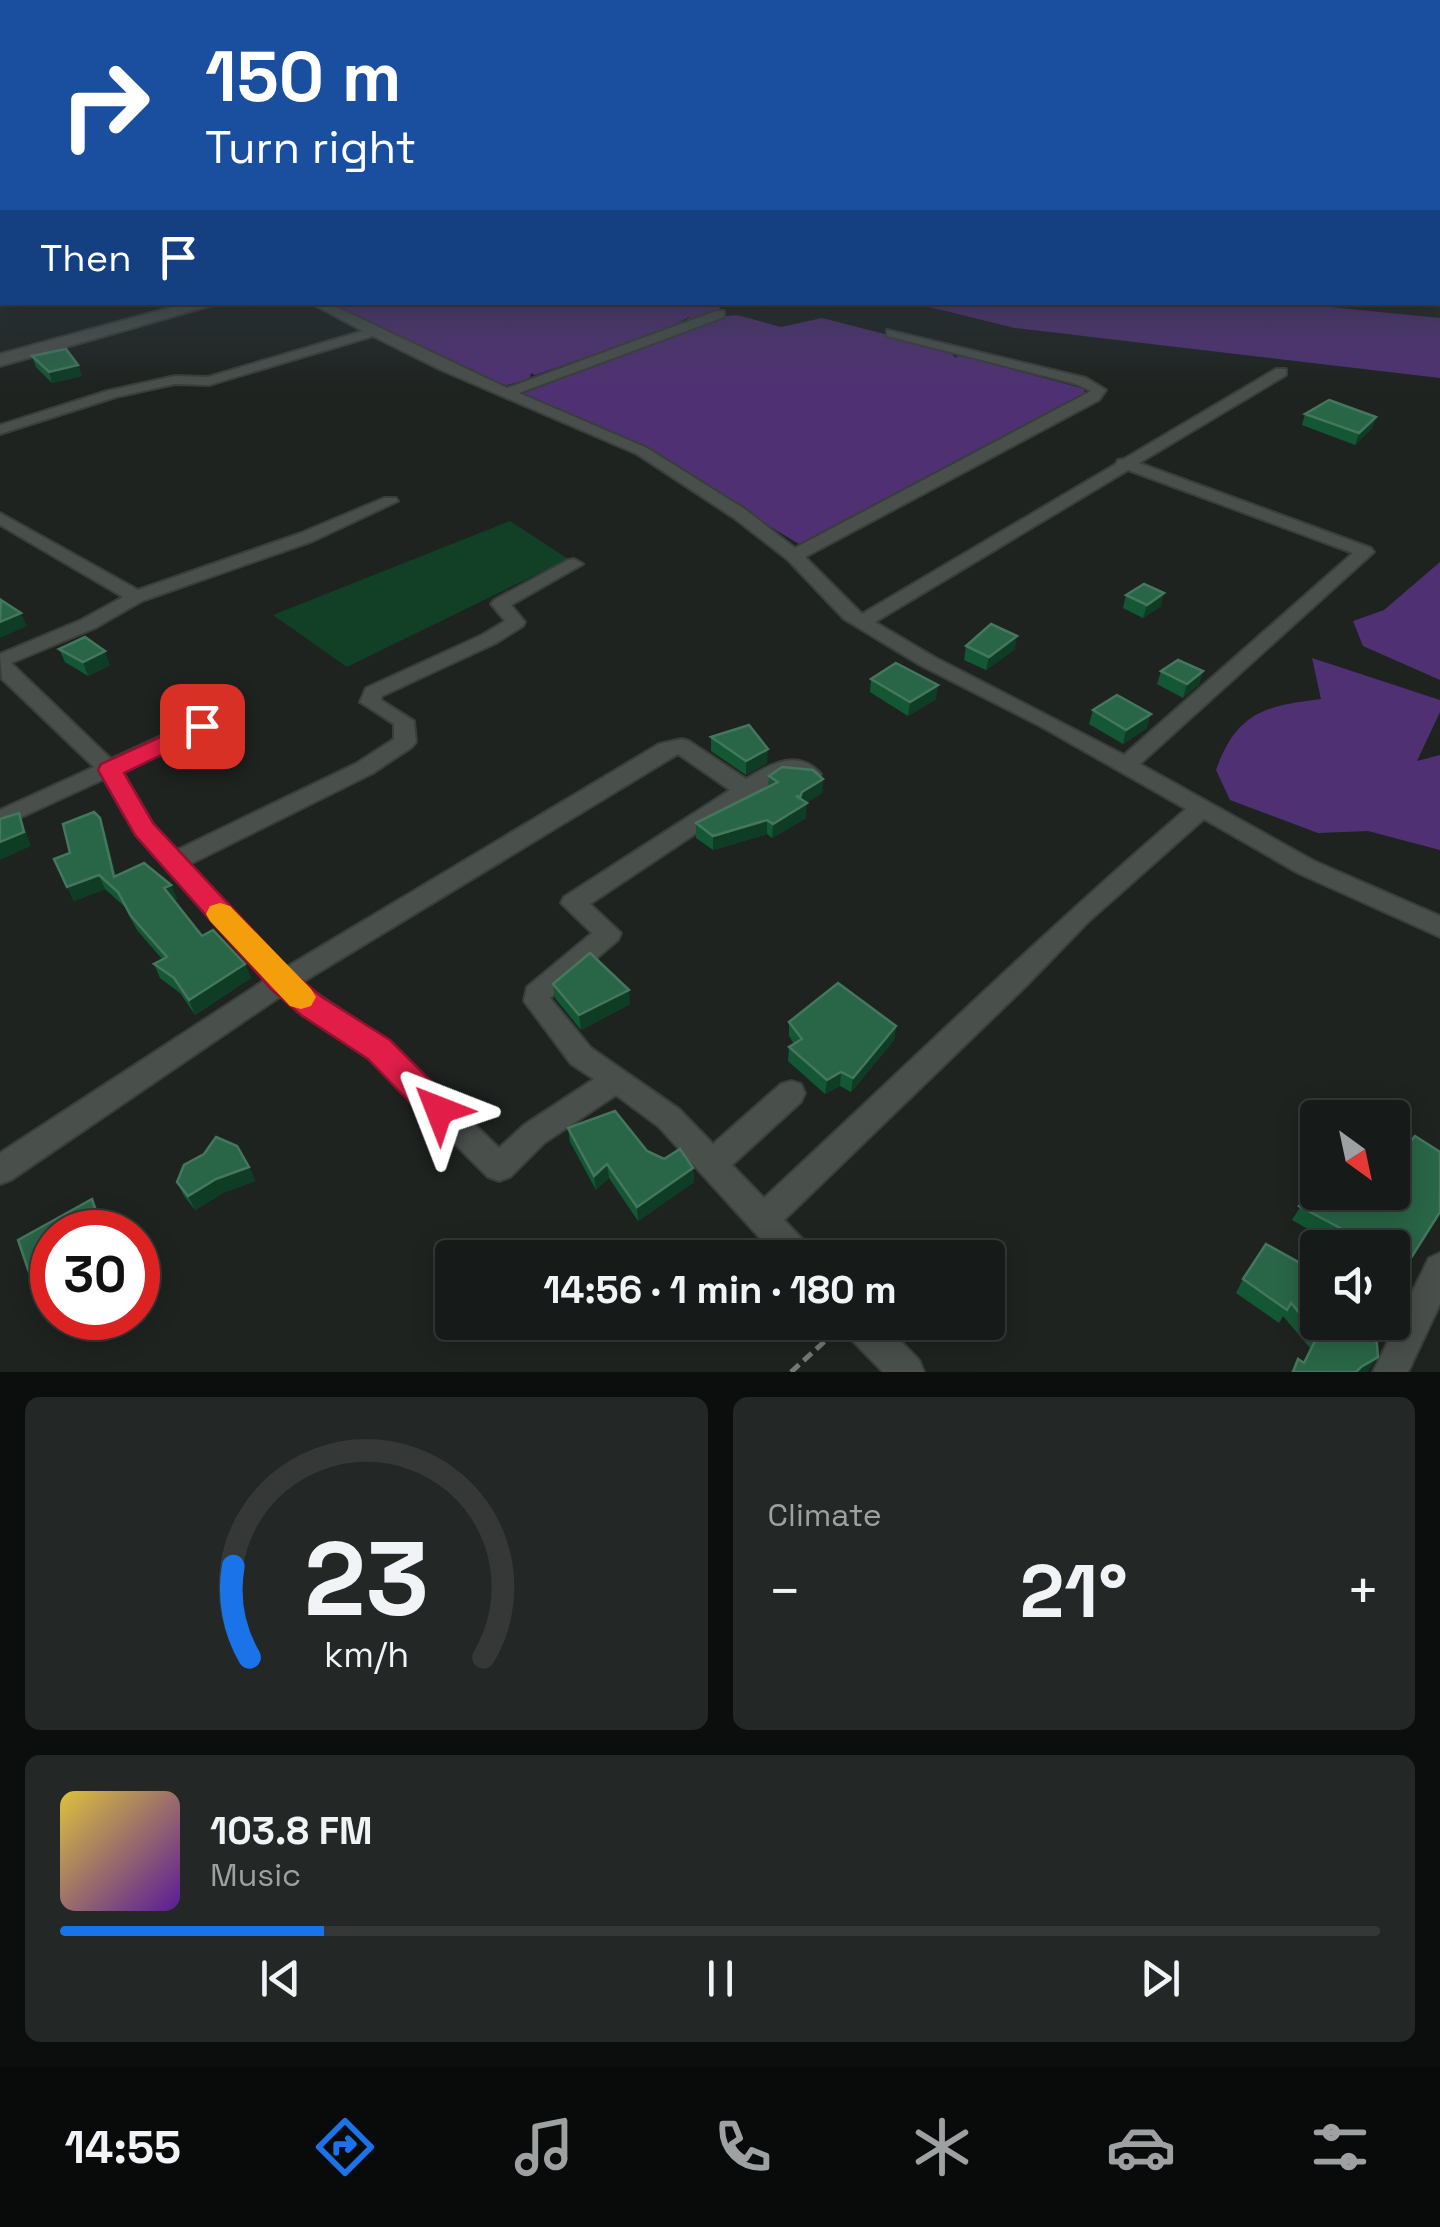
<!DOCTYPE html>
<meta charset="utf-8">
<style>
:root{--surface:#161a18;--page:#232725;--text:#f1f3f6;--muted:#9ea1a2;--line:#353837;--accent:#1a73e8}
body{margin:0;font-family:"Space Grotesk",sans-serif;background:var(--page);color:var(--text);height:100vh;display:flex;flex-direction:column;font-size:38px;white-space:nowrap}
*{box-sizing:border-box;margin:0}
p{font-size:32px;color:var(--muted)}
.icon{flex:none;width:55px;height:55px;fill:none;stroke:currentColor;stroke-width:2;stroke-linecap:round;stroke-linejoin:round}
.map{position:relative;height:1372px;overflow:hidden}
.panel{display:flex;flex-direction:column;gap:25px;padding:25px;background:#0c0e0d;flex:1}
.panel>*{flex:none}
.top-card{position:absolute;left:0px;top:0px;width:1440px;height:305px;box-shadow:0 5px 25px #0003,0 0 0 2px var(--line);background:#1a4fa0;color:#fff;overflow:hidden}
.needle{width:65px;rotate:147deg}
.tools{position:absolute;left:1300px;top:1100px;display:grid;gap:20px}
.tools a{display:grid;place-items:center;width:110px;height:110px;border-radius:10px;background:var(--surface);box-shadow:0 5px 25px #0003,0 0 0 2px var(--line);font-size:50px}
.speed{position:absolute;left:30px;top:1210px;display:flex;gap:20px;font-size:50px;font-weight:700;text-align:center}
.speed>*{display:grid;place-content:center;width:130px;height:130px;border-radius:50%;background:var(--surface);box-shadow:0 5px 25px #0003,0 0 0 2px var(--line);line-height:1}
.speed .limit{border:15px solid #d22;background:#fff;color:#111}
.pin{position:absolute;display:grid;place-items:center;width:85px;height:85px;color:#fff;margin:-42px;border-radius:20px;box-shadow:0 5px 15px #0006}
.me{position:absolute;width:110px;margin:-55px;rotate:315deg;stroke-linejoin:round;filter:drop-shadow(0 0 8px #0008)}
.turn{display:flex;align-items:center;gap:35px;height:210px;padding:0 40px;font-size:45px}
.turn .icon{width:130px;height:130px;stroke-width:2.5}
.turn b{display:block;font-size:70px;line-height:85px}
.then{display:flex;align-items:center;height:95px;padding:0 40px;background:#0003;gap:20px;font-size:38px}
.big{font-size:75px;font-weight:700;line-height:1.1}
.panel .tile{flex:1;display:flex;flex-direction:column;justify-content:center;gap:15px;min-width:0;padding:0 35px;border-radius:15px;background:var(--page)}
.panel .dial{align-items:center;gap:0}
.dial svg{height:260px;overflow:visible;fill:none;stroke:var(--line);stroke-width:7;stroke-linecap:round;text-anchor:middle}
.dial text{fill:var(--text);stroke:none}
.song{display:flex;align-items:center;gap:30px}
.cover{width:120px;height:120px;border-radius:15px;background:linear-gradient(135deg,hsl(50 70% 55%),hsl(270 70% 35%))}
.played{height:10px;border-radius:5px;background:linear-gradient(90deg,var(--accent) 20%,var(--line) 20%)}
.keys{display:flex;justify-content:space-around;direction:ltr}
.heat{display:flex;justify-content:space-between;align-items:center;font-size:55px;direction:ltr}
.panel .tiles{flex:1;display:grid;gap:25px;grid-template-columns:1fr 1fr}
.tile:last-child{grid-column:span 2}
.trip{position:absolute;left:435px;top:1240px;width:570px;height:100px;border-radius:10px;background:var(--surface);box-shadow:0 5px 25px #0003,0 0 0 2px var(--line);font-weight:700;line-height:100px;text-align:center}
.dock{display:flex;height:160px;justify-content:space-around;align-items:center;background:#090a0a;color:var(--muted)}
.dock .icon{width:70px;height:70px}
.dock .current{color:var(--accent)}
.dock b{font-size:45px;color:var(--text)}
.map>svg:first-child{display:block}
.green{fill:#124026}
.water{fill:#4f3173}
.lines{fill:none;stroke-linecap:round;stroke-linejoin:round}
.street-casing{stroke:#393e3a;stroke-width:4}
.secondary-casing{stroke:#393e3a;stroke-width:4}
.path{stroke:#747976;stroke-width:5;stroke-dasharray:11 6;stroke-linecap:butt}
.street{fill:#494f4b;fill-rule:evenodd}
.secondary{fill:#494f4b;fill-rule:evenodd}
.wall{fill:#145735}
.shaded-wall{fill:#0f3c25}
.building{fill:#296547;stroke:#44775d;stroke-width:2.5}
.route{fill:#e11d48;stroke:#92132f;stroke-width:2.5}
.slow{fill:#f59e0b}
</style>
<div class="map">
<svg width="1440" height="1372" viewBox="0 0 1440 1372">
<rect width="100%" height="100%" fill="#1e2320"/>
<polygon class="green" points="510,521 568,559 347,667 273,615"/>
<g class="water">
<polygon points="356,302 730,303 719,307 721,311 685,321 691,316 662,331 535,375 531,373 530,379 503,386 338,310 338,304"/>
<polygon points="1290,303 1440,318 1440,378 1015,328 913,303"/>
<polygon points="737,315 781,327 822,318 947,350 956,358 958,355 1085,389 1084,393 799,544 654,457 648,448 575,419 520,392 690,326 714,321 716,317"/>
<polygon points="1440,562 1440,680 1363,646 1353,621 1384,610"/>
<path d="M 1312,658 L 1440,700 L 1440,712 L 1417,761 L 1440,755 L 1440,850 L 1368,831 L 1318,833 L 1230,800 L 1216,770 C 1237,712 1265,706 1321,699 Z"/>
</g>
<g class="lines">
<g class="street-casing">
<g id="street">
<path d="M 309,302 L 326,302 L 507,388 L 716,311 L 724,311 L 724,317 L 519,393 L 647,448 L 746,510 L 795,548 L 1091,391 L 1076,384 L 887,336 L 887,330 L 1086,378 L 1106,390 L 1099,400 L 805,557 L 862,614 L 1116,464 L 1118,460 L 1124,459 L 1276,369 L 1286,369 L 1286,375 L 1139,463 L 1371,548 L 1374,552 L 1140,764 L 1314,861 L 1440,916 L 1440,937 L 1298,873 L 1204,819 L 1088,922 L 1025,987 L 784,1220 L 810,1247 L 815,1258 L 778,1258 L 659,1127 L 616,1095 L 544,1143 L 510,1177 L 499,1181 L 488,1177 L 369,1058 L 281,996 L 11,1180 L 0,1184 L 0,1153 L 265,980 L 136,835 L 104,779 L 0,827 L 0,810 L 94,767 L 2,679 L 0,654 L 81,620 L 123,597 L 0,525 L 0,513 L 138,590 L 301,533 L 384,498 L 396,498 L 398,501 L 313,541 L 142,601 L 95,628 L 11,663 L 111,759 L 226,706 L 240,706 L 243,711 L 240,716 L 122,771 L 152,823 L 177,850 L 357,763 L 394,739 L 394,724 L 360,702 L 366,688 L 482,635 L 505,621 L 491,604 L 494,600 L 568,560 L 574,559 L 583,564 L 511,605 L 525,622 L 523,626 L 496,643 L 382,696 L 381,700 L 414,721 L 416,742 L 412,747 L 373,773 L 190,864 L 285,968 L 659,744 L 682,739 L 689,741 L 746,779 C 770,764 798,748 821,774 L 818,779 L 810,781 L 785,774 L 590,904 L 621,933 L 618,940 L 550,998 L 591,1048 L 679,1109 L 713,1144 L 781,1084 L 791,1081 L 801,1084 L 805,1093 L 801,1102 L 732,1165 L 764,1198 C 904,1068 1041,934 1186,809 L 1042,727 L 920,665 L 844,619 L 788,560 L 734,518 L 637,454 L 439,369 L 373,336 L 209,385 L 175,384 L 116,397 L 0,434 L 0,425 L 107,391 L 175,376 L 208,377 L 363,331 ZM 1128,470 L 1353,553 L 1124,755 L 934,657 L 875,622 ZM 678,754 L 730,790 L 564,897 L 561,903 L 592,933 L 527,987 L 524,1001 L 571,1064 L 594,1079 L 524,1125 L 499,1148 L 389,1042 L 301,983 Z"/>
<polygon points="1440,1253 1440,1304 1408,1372 1373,1372 1429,1258"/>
<polygon points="842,1322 882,1322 919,1360 924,1372 883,1372 846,1334"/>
</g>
</g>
<g class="secondary-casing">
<g id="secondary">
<polygon points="1438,245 1440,245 1440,256 1438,255"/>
<polygon points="191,302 223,302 0,366 0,354"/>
</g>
</g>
<polyline class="path" points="791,1372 835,1332"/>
<use href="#street" class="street"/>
<use href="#secondary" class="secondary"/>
</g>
<g class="wall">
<polygon points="32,356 78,365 82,376 52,383 36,367"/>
<polygon points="1305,414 1376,417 1372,428 1355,445 1302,425"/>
<polygon points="1126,595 1161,606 1143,618 1123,608"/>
<polygon points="966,646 1015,649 986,670 964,660"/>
<polygon points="59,649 110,665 88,676 65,662"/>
<polygon points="1161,671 1203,671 1199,684 1183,698 1157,684"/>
<polygon points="871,679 936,699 908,716 870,692"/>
<polygon points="1093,710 1147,728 1123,744 1089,724"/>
<polygon points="711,737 767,763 746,775 711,751"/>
<polygon points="769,776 823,779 822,793 806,803 806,818 772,838 767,834 713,850 696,838 696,823 768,787"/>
<polygon points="100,818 105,832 116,876 171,885 177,899 174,900 202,936 245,964 251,978 195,1015 180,993 160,978 154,964 162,959 137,930 124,906 105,889 74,901 54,859 70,853"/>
<polygon points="553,984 630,1004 581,1030 555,998"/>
<polygon points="789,1022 896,1026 894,1040 851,1092 840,1086 825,1094 788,1061 789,1047 794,1044 789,1036"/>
<polygon points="568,1128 647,1151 664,1159 693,1168 694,1182 638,1221 609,1178 596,1190 570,1142"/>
<polygon points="1415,1136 1440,1152 1440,1212 1404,1269 1410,1273 1398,1308 1392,1316 1392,1248 1342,1248 1292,1220 1318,1179 1318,1192 1392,1192 1392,1166"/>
<polygon points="249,1167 255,1181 223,1193 195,1210 184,1196 177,1182"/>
<polygon points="1318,1273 1369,1370 1366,1372 1291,1372 1298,1359 1303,1363 1310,1348 1283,1316 1279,1323 1236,1293 1243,1279"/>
</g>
<g class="shaded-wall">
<polygon points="78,365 82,376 52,383 49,372"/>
<polygon points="1376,417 1372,428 1355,445 1359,433"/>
<polygon points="1164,593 1161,606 1143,618 1147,605"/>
<polygon points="21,613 27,626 0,638 0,622"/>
<polygon points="1017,636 1015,649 986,670 989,657"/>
<polygon points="105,651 110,665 88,676 83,662"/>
<polygon points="1203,671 1199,684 1183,698 1187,684"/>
<polygon points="938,685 936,699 908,716 910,702"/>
<polygon points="1151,714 1147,728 1123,744 1126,730"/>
<polygon points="768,749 767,763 746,775 746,761"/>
<polygon points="823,779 822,793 801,806 807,803 806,818 772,838 773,824 800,808 802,792"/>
<polygon points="19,813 31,846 0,860 0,842"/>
<polygon points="100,818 105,832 120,892 114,877"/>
<polygon points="767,820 767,834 713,850 713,836"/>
<polygon points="99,875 105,889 74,901 67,887"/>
<polygon points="171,885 177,899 170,902 164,888"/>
<polygon points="245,964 251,978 195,1015 189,1000"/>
<polygon points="629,990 630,1004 581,1030 579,1015"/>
<polygon points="896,1026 894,1040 851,1092 853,1078"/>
<polygon points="841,1072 840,1086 825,1094 827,1080"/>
<polygon points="607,1164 609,1178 596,1190 594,1176"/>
<polygon points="249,1167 255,1181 223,1193 195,1210 188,1196 216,1179"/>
<polygon points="693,1168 694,1182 638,1221 637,1207"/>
<polygon points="92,1199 100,1213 106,1232 103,1232"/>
<polygon points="52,1270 52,1288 41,1295 32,1281"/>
<polygon points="1378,1357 1369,1370 1366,1372 1356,1372 1361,1367"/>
</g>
<g class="building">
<polygon points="66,349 78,365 49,372 32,356"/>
<polygon points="1329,400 1376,417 1359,433 1305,414"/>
<polygon points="1144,584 1164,593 1147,605 1126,595"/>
<polygon points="1,600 21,613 0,622"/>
<polygon points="991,624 1017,636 989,657 966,646"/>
<polygon points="85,637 105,651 83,662 59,649"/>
<polygon points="1178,660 1203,671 1187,684 1161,671"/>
<polygon points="896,663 938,685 910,702 871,679"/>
<polygon points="1117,695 1151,714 1126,730 1093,710"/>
<polygon points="749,725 768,749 746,761 711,737"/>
<polygon points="782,767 813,770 823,779 802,792 800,797 796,796 807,803 773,824 767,820 713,836 696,823 778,782 769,776"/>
<polygon points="94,812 100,818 114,877 144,863 171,885 164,888 202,936 213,930 245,964 189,1000 174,978 154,964 167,957 131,916 118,892 99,875 67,887 54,859 70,853 63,824"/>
<polygon points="19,813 24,832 0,842 0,819"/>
<polygon points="590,953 629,990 579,1015 553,984"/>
<polygon points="838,983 896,1026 853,1078 841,1072 827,1080 789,1047 802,1039 789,1022"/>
<polygon points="615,1111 647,1151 664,1159 680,1149 693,1168 637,1207 607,1164 594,1176 568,1128"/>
<polygon points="1415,1136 1440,1152 1440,1212 1404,1269 1410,1273 1398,1308 1392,1306 1392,1248 1352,1248 1357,1237 1299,1206 1318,1179 1318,1192 1392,1192 1392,1166"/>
<polygon points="216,1137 237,1146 249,1167 216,1179 188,1196 177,1182 184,1165 204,1154"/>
<polygon points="92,1199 103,1232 52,1232 52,1270 32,1281 18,1240"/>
<polygon points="1266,1244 1318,1273 1318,1322 1375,1322 1378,1357 1361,1367 1356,1372 1293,1372 1298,1359 1304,1363 1318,1335 1291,1303 1287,1310 1243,1279"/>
</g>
<linearGradient id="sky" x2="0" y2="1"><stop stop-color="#101312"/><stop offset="0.5" stop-color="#3b454e"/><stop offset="1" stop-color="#3b454e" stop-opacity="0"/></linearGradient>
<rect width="1440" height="387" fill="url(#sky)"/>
<polygon class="route" points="202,718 214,726 211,731 124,773 153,823 293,973 322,997 390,1040 450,1100 455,1110 450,1120 439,1124 427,1120 368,1059 301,1015 272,990 135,835 98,770 101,764"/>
<polygon class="slow" points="220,903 230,906 311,989 316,997 311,1006 301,1009 290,1006 210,921 206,914 210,906"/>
</svg>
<div class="tools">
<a><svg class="needle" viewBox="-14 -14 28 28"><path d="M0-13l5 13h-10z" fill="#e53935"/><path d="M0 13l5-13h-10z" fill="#9ea1a2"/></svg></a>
<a><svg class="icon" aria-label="sound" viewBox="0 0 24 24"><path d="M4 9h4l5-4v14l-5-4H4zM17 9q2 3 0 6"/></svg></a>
</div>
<div class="speed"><div class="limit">30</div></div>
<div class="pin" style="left:202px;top:726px;background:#d93025"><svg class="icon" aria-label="arrive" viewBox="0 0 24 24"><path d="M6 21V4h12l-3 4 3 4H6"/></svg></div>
<svg class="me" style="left:439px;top:1110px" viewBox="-20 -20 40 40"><path d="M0-17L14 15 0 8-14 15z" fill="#e11d48" stroke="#fff" stroke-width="4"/></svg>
<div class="trip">14:56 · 1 min · 180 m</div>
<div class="top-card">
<div class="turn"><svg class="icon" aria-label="right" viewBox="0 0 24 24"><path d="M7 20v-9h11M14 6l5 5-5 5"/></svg><div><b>150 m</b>Turn right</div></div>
<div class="then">Then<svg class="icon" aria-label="arrive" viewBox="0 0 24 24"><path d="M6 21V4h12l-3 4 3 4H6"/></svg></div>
</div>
</div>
<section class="panel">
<div class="tiles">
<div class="tile dial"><svg viewBox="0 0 100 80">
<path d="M14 69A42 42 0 1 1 86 69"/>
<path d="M14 69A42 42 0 0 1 9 41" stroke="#1a73e8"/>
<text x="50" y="56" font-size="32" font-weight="700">23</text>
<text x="50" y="72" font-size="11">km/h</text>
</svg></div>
<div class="tile"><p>Climate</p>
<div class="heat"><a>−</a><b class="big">21°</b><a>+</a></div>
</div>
<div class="tile">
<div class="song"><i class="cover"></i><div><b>103.8 FM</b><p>Music</p></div></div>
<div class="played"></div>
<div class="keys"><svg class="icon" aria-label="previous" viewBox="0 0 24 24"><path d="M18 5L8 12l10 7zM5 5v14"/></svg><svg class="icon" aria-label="pause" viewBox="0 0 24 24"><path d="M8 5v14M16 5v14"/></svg><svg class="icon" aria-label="next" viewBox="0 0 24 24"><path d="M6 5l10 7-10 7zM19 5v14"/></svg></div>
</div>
</div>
</section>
<nav class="dock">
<b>14:55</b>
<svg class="icon current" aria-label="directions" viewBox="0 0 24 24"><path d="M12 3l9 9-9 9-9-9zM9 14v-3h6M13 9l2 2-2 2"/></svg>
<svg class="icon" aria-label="music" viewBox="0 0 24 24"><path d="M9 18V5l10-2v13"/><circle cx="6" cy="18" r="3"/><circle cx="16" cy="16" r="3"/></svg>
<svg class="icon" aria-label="phone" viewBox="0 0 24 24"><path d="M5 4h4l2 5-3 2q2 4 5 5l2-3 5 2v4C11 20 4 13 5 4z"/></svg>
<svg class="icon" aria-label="climate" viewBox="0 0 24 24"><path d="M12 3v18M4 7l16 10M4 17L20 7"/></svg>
<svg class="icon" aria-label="car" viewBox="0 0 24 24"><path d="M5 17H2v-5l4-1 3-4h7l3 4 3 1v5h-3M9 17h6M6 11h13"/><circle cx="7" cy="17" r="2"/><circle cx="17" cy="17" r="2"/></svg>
<svg class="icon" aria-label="filters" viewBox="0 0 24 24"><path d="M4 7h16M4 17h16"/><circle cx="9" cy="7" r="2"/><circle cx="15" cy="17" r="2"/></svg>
</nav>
